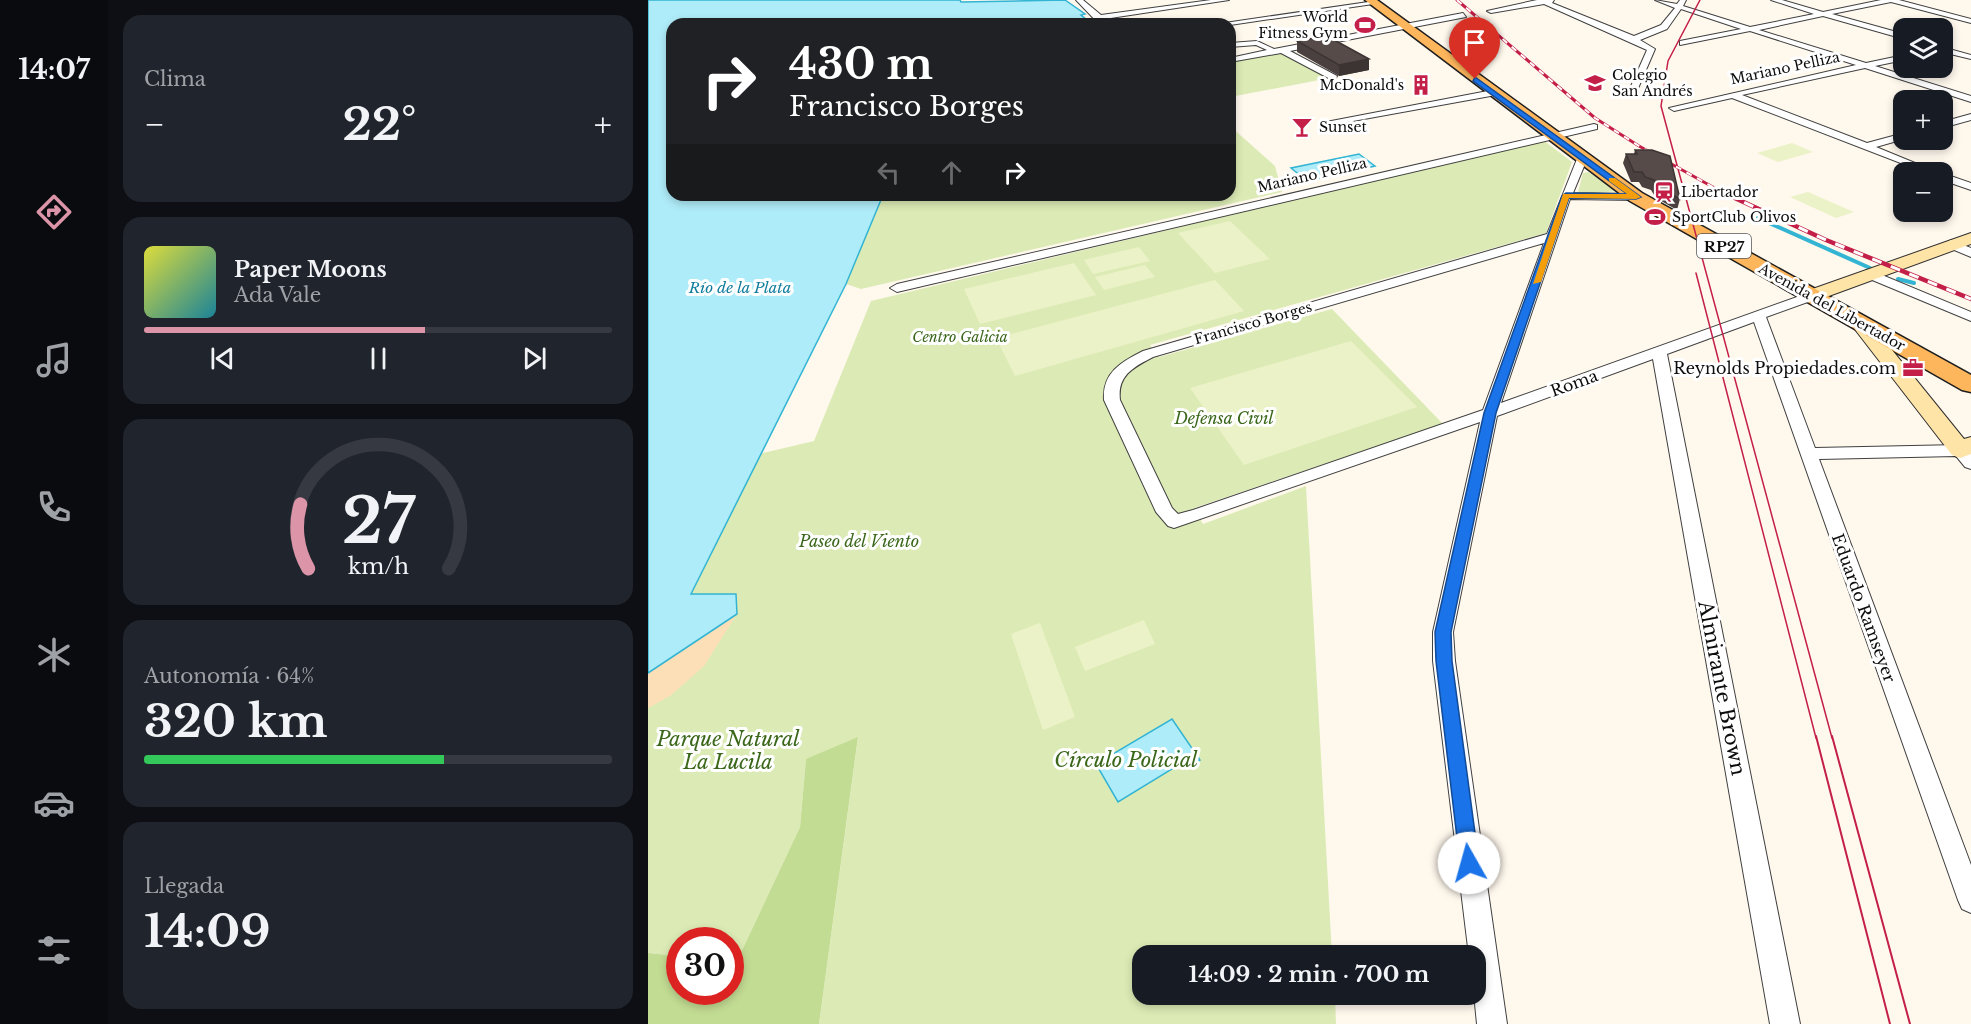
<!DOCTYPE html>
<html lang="es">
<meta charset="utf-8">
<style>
:root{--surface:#171b24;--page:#20242c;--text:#f1f3f6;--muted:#9ea1a6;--line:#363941;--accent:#dc94a8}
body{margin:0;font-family:"Libre Baskerville",serif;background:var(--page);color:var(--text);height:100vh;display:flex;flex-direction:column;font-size:22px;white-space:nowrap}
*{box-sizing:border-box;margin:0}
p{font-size:20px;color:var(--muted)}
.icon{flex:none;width:33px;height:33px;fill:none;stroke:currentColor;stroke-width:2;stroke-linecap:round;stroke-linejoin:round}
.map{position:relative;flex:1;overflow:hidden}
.sheet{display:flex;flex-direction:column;gap:15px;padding:15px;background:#0d0f14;width:540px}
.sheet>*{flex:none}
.guide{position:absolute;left:18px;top:18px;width:570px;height:183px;border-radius:18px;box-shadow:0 3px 9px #0003;background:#202124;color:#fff;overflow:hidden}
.tools{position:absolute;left:1245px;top:18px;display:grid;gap:12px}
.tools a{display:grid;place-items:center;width:60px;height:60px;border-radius:12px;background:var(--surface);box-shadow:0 3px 9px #0003;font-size:30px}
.speed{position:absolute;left:18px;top:927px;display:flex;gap:12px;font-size:30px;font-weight:700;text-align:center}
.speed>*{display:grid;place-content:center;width:78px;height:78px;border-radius:50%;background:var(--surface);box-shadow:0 3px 9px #0003;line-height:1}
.speed .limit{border:9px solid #d22;background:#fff;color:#111}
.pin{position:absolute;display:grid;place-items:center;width:51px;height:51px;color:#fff;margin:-62px -26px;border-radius:50% 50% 50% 0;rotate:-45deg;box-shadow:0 0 6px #0007}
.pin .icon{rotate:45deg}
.me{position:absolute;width:66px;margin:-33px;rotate:353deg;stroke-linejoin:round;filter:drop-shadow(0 0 4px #0008)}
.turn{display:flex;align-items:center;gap:21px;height:126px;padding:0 24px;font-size:27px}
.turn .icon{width:78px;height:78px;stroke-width:2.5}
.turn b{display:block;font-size:42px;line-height:51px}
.lanes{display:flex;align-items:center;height:57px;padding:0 24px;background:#0003;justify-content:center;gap:30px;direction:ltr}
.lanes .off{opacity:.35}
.big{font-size:45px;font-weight:700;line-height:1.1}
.sheet .tile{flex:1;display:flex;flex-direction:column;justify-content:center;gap:9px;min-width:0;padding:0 21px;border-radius:18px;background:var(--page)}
.sheet .dial{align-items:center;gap:0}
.dial svg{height:156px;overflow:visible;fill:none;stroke:var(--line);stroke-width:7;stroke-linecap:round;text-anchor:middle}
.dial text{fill:var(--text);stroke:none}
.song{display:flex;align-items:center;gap:18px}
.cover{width:72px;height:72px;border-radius:9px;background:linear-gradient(135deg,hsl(60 70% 55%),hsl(190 70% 35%))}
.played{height:6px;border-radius:3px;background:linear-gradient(90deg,var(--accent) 60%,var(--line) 60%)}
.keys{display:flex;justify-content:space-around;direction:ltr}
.heat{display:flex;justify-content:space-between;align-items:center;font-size:33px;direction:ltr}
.charge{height:9px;border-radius:4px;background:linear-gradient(90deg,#34c759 64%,var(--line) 0)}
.trip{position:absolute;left:484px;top:945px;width:354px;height:60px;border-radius:18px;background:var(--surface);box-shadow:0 3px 9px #0003;font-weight:700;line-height:60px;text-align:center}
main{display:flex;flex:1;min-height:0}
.tab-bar{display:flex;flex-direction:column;width:108px;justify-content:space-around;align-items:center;background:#090b0e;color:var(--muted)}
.tab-bar .icon{width:42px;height:42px}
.tab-bar .active{color:var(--accent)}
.tab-bar b{font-size:27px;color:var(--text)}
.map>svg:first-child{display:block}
.green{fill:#dcebb5}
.forest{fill:#c3dc93}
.sand{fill:#fddfb7}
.pitch{fill:#ecf2c7}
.water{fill:#afecf9;stroke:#33b4d3;stroke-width:1.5}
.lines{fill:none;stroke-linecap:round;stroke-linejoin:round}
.stream{stroke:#33b4d3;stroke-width:4}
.street-casing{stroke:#404040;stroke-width:2}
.secondary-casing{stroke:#2f2f2f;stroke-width:2}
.primary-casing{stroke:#1e1e1e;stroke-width:3}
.street{fill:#fff;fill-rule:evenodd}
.secondary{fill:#ffe4a8;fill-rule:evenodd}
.primary{fill:#feb65d;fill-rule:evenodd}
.tram-far1{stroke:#c31f48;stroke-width:1.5}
.tram{stroke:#c31f48;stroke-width:2}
.rail-far1-casing{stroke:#c31f48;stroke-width:3}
.rail-casing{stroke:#c31f48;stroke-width:4.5}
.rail-far1{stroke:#fff;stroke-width:2;stroke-dasharray:6;stroke-linecap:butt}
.rail{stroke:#fff;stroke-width:3;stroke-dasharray:10;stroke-linecap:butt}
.wall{fill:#4a403f}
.shaded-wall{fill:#3c3433}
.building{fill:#564b49;stroke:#3c3433;stroke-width:1.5}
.route{fill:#1a73e8;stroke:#114b97;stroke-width:1.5}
.slow{fill:#f59e0b}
.labels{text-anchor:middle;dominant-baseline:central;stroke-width:6;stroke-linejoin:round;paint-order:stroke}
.far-poi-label{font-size:14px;fill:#0d0d0d;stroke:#fff;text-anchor:start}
.far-street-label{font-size:14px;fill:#0d0d0d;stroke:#fff}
.far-park-label{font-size:14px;font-style:italic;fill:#3a671a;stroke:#fff}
.shield{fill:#fff;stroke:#565656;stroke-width:1.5}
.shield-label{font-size:15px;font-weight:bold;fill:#0d0d0d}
.far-water-label{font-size:15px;font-style:italic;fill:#117c9d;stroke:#fff}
.poi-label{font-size:16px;fill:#0d0d0d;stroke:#fff;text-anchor:end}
.street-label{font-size:16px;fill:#0d0d0d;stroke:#fff}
.park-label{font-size:16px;font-style:italic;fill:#3a671a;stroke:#fff}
.near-street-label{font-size:20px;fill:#0d0d0d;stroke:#fff}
.near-park-label{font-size:20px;font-style:italic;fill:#3a671a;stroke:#fff}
</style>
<main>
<nav class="tab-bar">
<b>14:07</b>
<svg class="icon active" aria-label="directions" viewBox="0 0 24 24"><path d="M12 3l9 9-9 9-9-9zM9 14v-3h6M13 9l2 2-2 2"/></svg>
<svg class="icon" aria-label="music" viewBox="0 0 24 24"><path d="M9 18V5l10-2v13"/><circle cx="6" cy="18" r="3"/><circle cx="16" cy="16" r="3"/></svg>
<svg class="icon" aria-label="phone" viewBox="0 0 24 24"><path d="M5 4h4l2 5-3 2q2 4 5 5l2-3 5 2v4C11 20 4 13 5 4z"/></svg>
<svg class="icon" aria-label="climate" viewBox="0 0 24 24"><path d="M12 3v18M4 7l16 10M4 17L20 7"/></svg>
<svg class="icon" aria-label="car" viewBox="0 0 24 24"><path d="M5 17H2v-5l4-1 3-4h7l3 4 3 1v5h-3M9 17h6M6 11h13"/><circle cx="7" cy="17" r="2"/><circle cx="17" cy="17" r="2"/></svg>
<svg class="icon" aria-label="filters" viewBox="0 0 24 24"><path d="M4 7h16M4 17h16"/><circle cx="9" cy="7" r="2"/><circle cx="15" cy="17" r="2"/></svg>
</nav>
<section class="sheet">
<div class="tile"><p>Clima</p>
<div class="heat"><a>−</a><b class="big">22°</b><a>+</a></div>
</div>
<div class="tile">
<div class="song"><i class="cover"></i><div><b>Paper Moons</b><p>Ada Vale</p></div></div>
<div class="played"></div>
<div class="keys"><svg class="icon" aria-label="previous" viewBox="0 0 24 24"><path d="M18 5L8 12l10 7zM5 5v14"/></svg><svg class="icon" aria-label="pause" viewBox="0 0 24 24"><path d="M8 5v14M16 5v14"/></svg><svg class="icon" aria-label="next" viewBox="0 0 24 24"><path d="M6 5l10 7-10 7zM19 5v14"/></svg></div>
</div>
<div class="tile dial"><svg viewBox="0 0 100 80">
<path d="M14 69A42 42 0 1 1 86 69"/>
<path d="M14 69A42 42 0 0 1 10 36" stroke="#dc94a8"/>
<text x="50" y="56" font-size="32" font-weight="700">27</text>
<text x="50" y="72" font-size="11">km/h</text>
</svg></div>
<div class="tile"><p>Autonomía · 64%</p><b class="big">320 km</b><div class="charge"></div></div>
<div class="tile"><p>Llegada</p><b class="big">14:09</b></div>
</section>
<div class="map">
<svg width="1323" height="1024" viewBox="0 0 1323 1024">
<rect width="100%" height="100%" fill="#fff8ed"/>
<g class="green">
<polygon points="639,51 687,77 582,97 582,62"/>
<polygon points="582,126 627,166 634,192 213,289 198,284 235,195 582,195"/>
<polygon points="895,140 924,162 898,233 502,345 511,357 684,309 795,424 546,508 555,524 658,486 684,955 495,956 495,994 687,995 688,1024 171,1024 210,738 158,760 152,827 89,961 83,961 82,940 32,940 31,956 0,953 0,673 89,614 42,595 111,454 166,441 223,301"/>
<polygon points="940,172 971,191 934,194 930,192 935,173"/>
</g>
<polygon class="forest" points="210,737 171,1024 0,1024 0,953 31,956 32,992 82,992 83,961 89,961 152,827 158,759"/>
<polygon class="sand" points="89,614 56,666 22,696 0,708 0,673"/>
<g class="pitch">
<polygon points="1144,143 1165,152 1130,162 1109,153"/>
<polygon points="1160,192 1206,212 1188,218 1142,197"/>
<polygon points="582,221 622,259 567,273 530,233"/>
<polygon points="491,247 502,261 445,274 436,260"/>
<polygon points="426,263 448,295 332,324 316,289"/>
<polygon points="497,265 507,277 456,290 447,277"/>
<polygon points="567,280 596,311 367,376 348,338"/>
<polygon points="703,341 769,407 596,465 542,388"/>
<polygon points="496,620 507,644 437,671 427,647"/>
<polygon points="392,623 427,717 395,730 363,634"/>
</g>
<g class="water">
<polygon points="0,0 312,0 313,2 417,0 437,14 433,15 444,24 24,24 24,195 235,195 198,284 43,594 88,594 89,614 0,673"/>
<polygon points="711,154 727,166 659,181 643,168"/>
<polygon points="524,719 552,760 542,767 537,761 470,802 448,764"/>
</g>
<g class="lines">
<g class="stream">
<polyline points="1110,218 1222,268"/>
<polyline points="1250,279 1266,283"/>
</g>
<g class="street-casing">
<g id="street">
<polygon points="428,0 435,0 453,15 563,0 581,0 456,19 459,24 451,24"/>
<polygon points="889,0 906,0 904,3 986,36 1013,25 1027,8 1007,0 1029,4 1032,0 1038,0 1035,6 1102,27 1166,14 1123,0 1134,0 1175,12 1233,0 1251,0 1323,19 1323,23 1243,2 1184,14 1256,34 1256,39 1175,16 1111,30 1218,63 1256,55 1256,60 1227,66 1323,96 1323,102 1217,68 1094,95 1219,143 1256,133 1256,139 1228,147 1289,172 1276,172 1084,98 1026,111 1021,108 1208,65 1102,31 1032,45 1032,41 1093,29 1033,9 1019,29 992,40 1007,49 988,93 984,96 980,93 999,50 896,4 843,13 839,11"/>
<polygon points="727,1 725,4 582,25 570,24"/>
<polygon points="815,13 818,17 642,51 689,76 686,81 633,53 582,62 582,58 619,50 608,45 582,47 582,43 609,41 626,49"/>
<polygon points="1294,47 1323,55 1323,59 1294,52"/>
<polygon points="845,90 848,91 848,95 683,125 678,122"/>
<polygon points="1323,114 1323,120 1294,128 1294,122"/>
<polygon points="946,124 949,125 949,129 249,292 242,288 249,284"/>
<path d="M 934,156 L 939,159 L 925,193 L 988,194 L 994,197 L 988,200 L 922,199 L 853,403 L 1163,292 L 1168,293 L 1168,299 L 1118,317 L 1167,448 L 1312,445 L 1323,452 L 1323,469 L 1317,467 L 1308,456 L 1171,459 L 1323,865 L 1323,913 L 1314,909 L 1310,900 L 1106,322 L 1019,354 L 1152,1024 L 1122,1024 L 1005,359 L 849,416 L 805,632 L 807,661 L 859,1024 L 829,1024 L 826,994 L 828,994 L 828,956 L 821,956 L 785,661 L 785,632 L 832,422 L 526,528 L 520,526 L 508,512 L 456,400 C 454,373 473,362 495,351 L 899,234 L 929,159 ZM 896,243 L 835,410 L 545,510 L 530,514 L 524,508 L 472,400 C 469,375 486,367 505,357 Z"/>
<polygon points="1294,173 1323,183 1323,190 1294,180"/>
<polygon points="1303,240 1323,248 1323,257 1299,247 1297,244"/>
<polygon points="1222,270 1323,312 1323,321 1217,277 1217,271"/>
</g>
</g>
<g class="secondary-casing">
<g id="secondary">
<polygon points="1323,233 1323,244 1170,300 1156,300 1154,296 1156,292"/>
<polygon points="1212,317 1219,319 1316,439 1323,437 1323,454 1312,458 1304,455 1202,323"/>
</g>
</g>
<g class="primary-casing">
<polygon id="primary" points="717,0 729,0 994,193 1323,375 1323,392 1314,390 982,201"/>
</g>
<use href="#street" class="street"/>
<use href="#secondary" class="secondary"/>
<use href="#primary" class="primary"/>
<g class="tram-far1">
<polyline points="1052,0 1020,61 1013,106 1184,738"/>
<polyline points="1048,273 1168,738"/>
</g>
<g class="tram">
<polyline points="1168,736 1242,1024"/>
<polyline points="1184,736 1262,1024"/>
</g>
<g class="rail-far1-casing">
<polyline id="rail-far1" points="809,0 947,118 991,146 1081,196"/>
</g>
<g class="rail-casing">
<polyline id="rail" points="1078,194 1178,240 1323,299"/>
</g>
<use href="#rail-far1" class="rail-far1"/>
<use href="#rail" class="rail"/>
</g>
<g class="wall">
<polygon points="649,41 721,70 691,76 649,52"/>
<polygon points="987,150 1032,199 1029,210 1008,198 1003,190 994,187 991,182 983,182 975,163 978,154 986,154"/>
</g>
<polygon class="shaded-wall" points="721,59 721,70 691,76 691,65"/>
<g class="building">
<polygon points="679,36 721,59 691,65 649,41"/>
<polygon points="987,150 1004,150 1022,156 1032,199 1011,188 1006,180 997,177 994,172 986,172 978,154 989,154"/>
</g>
<polygon class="route" points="827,77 993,197 988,199 921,198 848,413 803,632 804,661 831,863 828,870 821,872 814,870 812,863 788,661 787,632 836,413 914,196 918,193 979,194 825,81"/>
<polygon class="slow" points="961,178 967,178 993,197 988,199 921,198 893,282 885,284 915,194 979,194 961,181"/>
<defs>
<g id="stadium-bare" transform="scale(1.62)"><path d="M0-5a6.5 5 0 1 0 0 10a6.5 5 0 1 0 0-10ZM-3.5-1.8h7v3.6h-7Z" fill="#c31f48" stroke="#fff" stroke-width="2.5" paint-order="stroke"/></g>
<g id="school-bare" transform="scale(1.62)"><path d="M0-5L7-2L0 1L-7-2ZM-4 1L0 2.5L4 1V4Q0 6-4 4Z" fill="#c31f48" stroke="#fff" stroke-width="2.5" paint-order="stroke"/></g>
<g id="building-bare" transform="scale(1.62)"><path d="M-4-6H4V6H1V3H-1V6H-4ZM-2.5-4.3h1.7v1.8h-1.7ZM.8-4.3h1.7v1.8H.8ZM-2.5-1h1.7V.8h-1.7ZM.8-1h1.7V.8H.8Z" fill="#c31f48" stroke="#fff" stroke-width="2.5" paint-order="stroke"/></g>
<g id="bar-bare" transform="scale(1.62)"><path d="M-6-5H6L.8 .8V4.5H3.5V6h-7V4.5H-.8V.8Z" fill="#c31f48" stroke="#fff" stroke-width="2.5" paint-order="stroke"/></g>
<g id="station-bare" transform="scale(1.62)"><path d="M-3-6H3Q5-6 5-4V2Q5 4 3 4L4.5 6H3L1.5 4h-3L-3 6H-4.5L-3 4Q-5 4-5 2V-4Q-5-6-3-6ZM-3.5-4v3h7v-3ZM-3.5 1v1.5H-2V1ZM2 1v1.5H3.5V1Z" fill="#c31f48" stroke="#fff" stroke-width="2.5" paint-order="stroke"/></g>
<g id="office-bare" transform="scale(1.62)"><path d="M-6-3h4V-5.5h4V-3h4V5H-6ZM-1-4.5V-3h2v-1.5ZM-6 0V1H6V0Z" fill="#c31f48" stroke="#fff" stroke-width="2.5" paint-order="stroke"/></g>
</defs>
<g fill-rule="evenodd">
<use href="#stadium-bare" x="717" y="25"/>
<use href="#school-bare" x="947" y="83"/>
<use href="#building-bare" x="773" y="85"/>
<use href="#bar-bare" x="654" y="127"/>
<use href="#station-bare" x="1016" y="192"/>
<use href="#stadium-bare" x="1007" y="217"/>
<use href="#office-bare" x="1265" y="368"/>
</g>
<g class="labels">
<g class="far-poi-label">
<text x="700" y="17" text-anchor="end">World<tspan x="700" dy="16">Fitness Gym</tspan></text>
<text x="964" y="75">Colegio<tspan x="964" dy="16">San Andrés</tspan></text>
<text x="756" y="85" text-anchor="end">McDonald's</text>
<text x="671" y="127">Sunset</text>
<text x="1033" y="192">Libertador</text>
<text x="1024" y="217">SportClub Olivos</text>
</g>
<g class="far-street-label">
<text transform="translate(1137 68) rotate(-12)">Mariano Pelliza</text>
<text transform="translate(664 175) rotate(-13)">Mariano Pelliza</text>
<text transform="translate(1184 307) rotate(29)">Avenida del Libertador</text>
<text transform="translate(605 323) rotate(-16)">Francisco Borges</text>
</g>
<g class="far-park-label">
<text x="312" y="337">Centro Galicia</text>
</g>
<rect class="shield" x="1049" y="234" width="54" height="24" rx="4.5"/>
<g class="shield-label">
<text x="1076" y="246">RP27</text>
</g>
<g class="far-water-label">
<text x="92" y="287">Río de la Plata</text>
</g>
<g class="poi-label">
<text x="1248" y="368">Reynolds Propiedades.com</text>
</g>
<g class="street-label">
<text transform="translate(926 383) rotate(-20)">Roma</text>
<text transform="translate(1216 608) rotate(70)">Eduardo Ramseyer</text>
</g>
<g class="park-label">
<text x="576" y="418">Defensa Civil</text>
<text x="211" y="541">Paseo del Viento</text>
</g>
<g class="near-street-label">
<text transform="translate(1074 688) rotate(79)">Almirante Brown</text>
</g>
<g class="near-park-label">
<text x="80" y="739">Parque Natural<tspan x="80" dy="23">La Lucila</tspan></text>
<text x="478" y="760">Círculo Policial</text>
</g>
</g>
</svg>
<div class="tools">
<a><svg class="icon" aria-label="layers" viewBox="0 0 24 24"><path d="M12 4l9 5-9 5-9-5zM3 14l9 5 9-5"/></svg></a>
<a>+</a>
<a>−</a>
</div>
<div class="speed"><div class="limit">30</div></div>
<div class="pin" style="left:827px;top:79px;background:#d93025"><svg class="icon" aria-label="arrive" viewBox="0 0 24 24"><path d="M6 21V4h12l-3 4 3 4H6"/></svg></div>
<svg class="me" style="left:821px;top:863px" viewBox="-20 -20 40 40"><circle r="19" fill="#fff"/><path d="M0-13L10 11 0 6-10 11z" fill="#1a73e8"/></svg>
<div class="trip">14:09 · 2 min · 700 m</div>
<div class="guide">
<div class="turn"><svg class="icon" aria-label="right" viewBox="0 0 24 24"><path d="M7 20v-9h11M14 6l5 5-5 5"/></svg><div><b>430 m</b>Francisco Borges</div></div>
<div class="lanes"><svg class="icon off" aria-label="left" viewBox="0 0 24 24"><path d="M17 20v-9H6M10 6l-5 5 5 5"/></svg><svg class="icon off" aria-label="ahead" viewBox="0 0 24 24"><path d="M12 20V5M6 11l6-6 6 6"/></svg><svg class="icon" aria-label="right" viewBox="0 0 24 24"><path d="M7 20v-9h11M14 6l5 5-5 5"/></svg></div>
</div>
</div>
</main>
